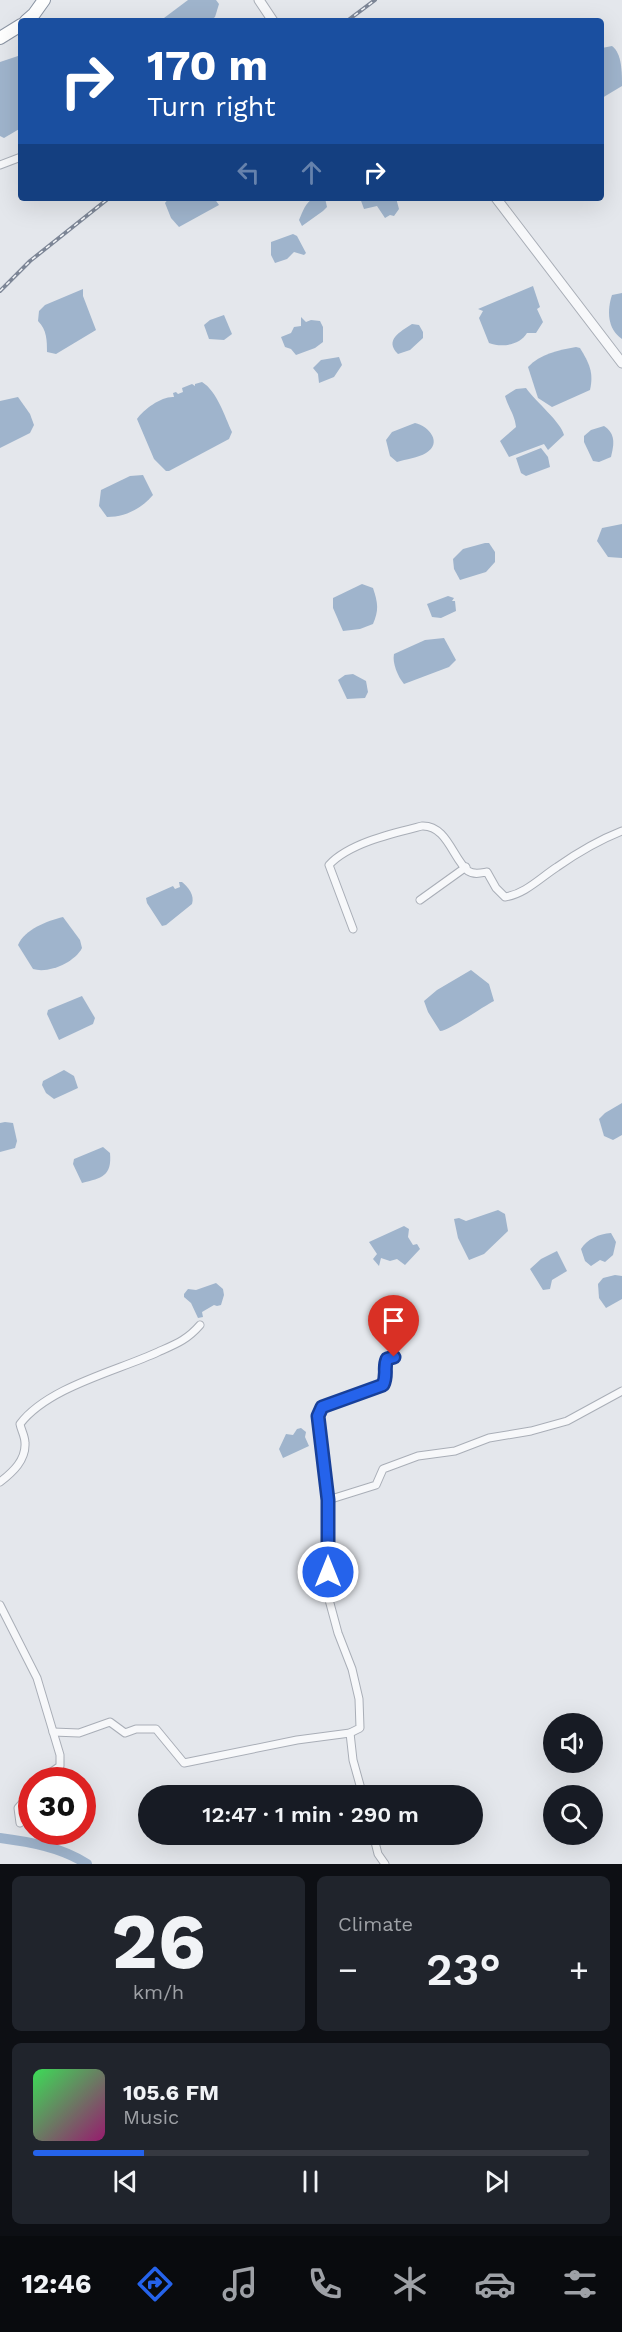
<!DOCTYPE html>
<meta charset="utf-8">
<style>
:root{--surface:#171b24;--page:#20242c;--text:#f1f3f6;--muted:#9ea1a6;--line:#363941;--accent:#2563eb}
body{margin:0;font-family:"Work Sans",sans-serif;background:var(--page);color:var(--text);height:100vh;display:flex;flex-direction:column;font-size:22px;white-space:nowrap}
*{box-sizing:border-box;margin:0}
p{font-size:20px;color:var(--muted)}
.icon{flex:none;width:33px;height:33px;fill:none;stroke:currentColor;stroke-width:2;stroke-linecap:round;stroke-linejoin:round}
.map{position:relative;height:1864px;overflow:hidden}
.panel{display:flex;flex-direction:column;gap:12px;padding:12px;background:#0d0f14;flex:1}
.panel>*{flex:none}
.guide{position:absolute;left:18px;top:18px;width:586px;height:183px;border-radius:6px;box-shadow:0 6px 24px #0002;background:#1a4fa0;color:#fff;overflow:hidden}
.fabs{position:absolute;left:543px;top:1713px;display:grid;gap:12px}
.fabs a{display:grid;place-items:center;width:60px;height:60px;border-radius:50%;background:var(--surface);box-shadow:0 6px 24px #0002;font-size:30px}
.speed{position:absolute;left:18px;top:1767px;display:flex;gap:12px;font-size:30px;font-weight:700;text-align:center}
.speed>*{display:grid;place-content:center;width:78px;height:78px;border-radius:50%;background:var(--surface);box-shadow:0 6px 24px #0002;line-height:1}
.speed .limit{border:9px solid #d22;background:#fff;color:#111}
.pin{position:absolute;display:grid;place-items:center;width:51px;height:51px;color:#fff;margin:-62px -26px;border-radius:50% 50% 50% 0;rotate:-45deg;box-shadow:0 0 6px #0007}
.pin .icon{rotate:45deg}
.me{position:absolute;width:66px;margin:-33px;rotate:0deg;stroke-linejoin:round;filter:drop-shadow(0 0 4px #0008)}
.turn{display:flex;align-items:center;gap:21px;height:126px;padding:0 30px;font-size:27px}
.turn .icon{width:78px;height:78px;stroke-width:2.5}
.turn b{display:block;font-size:42px;line-height:51px}
.lanes{display:flex;align-items:center;height:57px;padding:0 30px;background:#0003;justify-content:center;gap:30px;direction:ltr}
.lanes .off{opacity:.35}
.big{font-size:45px;font-weight:600;line-height:1.1}
.panel .tile{flex:1;display:flex;flex-direction:column;justify-content:center;gap:9px;min-width:0;padding:0 21px;border-radius:9px;background:var(--page)}
.panel .dial{align-items:center;gap:0}
.dial b{font-size:78px;line-height:1}
.song{display:flex;align-items:center;gap:18px}
.cover{width:72px;height:72px;border-radius:9px;background:linear-gradient(135deg,hsl(130 70% 55%),hsl(320 70% 35%))}
.played{height:6px;border-radius:3px;background:linear-gradient(90deg,var(--accent) 20%,var(--line) 20%)}
.keys{display:flex;justify-content:space-around;direction:ltr}
.heat{display:flex;justify-content:space-between;align-items:center;font-size:33px;direction:ltr}
.panel .tiles{flex:1;display:grid;gap:12px;grid-template-columns:1fr 1fr}
.tile:last-child{grid-column:span 2}
.trip{position:absolute;left:138px;top:1785px;width:345px;height:60px;border-radius:30px;background:var(--surface);box-shadow:0 6px 24px #0002;font-weight:600;line-height:60px;text-align:center}
.tabs{display:flex;height:96px;justify-content:space-around;align-items:center;background:#090b0e;color:var(--muted)}
.tabs .icon{width:42px;height:42px}
.tabs .selected{color:var(--accent)}
.tabs b{font-size:27px;color:var(--text)}
.map>svg:first-child{display:block}
.water{fill:#9fb4cc}
.lines{fill:none;stroke-linecap:round;stroke-linejoin:round}
.river{stroke:#9fb4cc;stroke-width:10}
.minor-casing{stroke:#a9aeb7;stroke-width:9}
.tertiary-casing{stroke:#a9aeb7;stroke-width:11}
.trunk-casing{stroke:#8b94a3;stroke-width:14}
.minor{stroke:#f7f8fa;stroke-width:7}
.tertiary{stroke:#f7f8fa;stroke-width:9}
.trunk{stroke:#fff;stroke-width:12}
.rail-casing{stroke:#7d8696;stroke-width:4}
.rail{stroke:#f4f6f9;stroke-width:1.5;stroke-dasharray:4.5;stroke-linecap:butt}
.route-casing{stroke:#184099;stroke-width:15}
.route{stroke:#2563eb;stroke-width:10}
</style>
<div class="map">
<svg width="622" height="1864" viewBox="0 0 622 1864">
<rect width="100%" height="100%" fill="#e4e7ec"/>
<g class="water">
<polygon points="188,0 216,0 219,4 215,17 210,21 160,21"/>
<path d="M 612,46 C 622,53 622,73 622,86 L 602,98 L 602,48 Z"/>
<polygon points="21,55 21,128 4,138 0,136 0,62"/>
<polygon points="169,198 214,198 219,205 179,227 171,218 165,203"/>
<path d="M 314,198 L 325,198 L 327,207 L 323,211 L 302,226 L 299,220 C 303,211 305,203 314,198 Z"/>
<polygon points="360,198 396,198 399,209 394,216 390,215 385,218 377,206 364,209"/>
<polygon points="293,234 297,236 306,253 304,255 294,252 287,259 275,263 271,255 271,242"/>
<path d="M 533,286 L 540,307 L 537,309 L 543,322 L 536,333 L 527,333 C 520,345 502,348 489,343 L 479,318 L 483,311 L 478,309 Z"/>
<path d="M 83,289 L 83,296 L 96,330 L 56,354 L 47,352 C 47,341 47,330 38,321 L 39,311 L 45,305 Z"/>
<path d="M 622,293 L 622,339 C 607,329 607,310 612,295 Z"/>
<polygon points="224,315 232,334 224,340 209,339 204,325 210,320"/>
<polygon points="301,317 306,322 311,320 320,321 323,327 323,342 315,348 296,355 291,349 285,347 281,337 291,333 294,327 301,326"/>
<path d="M 412,324 L 419,325 L 423,332 L 423,338 L 410,350 L 398,354 C 384,340 400,332 412,324 Z"/>
<path d="M 576,347 L 580,348 C 589,363 594,372 590,390 L 552,407 L 538,398 L 528,367 C 540,354 559,350 576,347 Z"/>
<polygon points="339,357 342,365 334,377 319,383 318,374 313,368 321,360"/>
<path d="M 202,382 C 217,391 225,417 232,432 L 229,439 L 169,471 L 166,471 L 154,459 L 137,419 C 144,409 162,396 174,397 L 173,393 L 176,392 L 178,394 L 183,392 L 182,388 L 192,384 L 195,386 L 195,384 Z"/>
<path d="M 526,388 C 536,402 561,422 564,435 L 548,450 L 544,444 L 509,457 L 500,441 L 516,427 C 515,415 508,407 505,396 L 516,389 Z"/>
<polygon points="18,397 30,414 34,425 30,433 0,448 0,401"/>
<path d="M 415,423 C 429,426 443,443 426,453 C 418,458 406,459 397,462 L 390,456 L 386,440 L 392,432 Z"/>
<path d="M 604,426 C 616,434 614,444 611,457 L 599,462 L 593,461 L 584,442 L 584,436 L 591,430 Z"/>
<polygon points="541,448 548,457 550,467 526,476 521,473 516,458"/>
<path d="M 143,475 L 153,495 C 141,509 125,517 107,517 L 99,506 L 101,490 L 130,476 Z"/>
<polygon points="622,524 622,558 608,557 597,541 602,528"/>
<polygon points="485,543 489,543 495,552 495,562 486,572 460,580 454,569 453,559 463,549"/>
<path d="M 362,584 L 373,588 C 378,603 379,610 373,624 L 360,629 L 343,631 L 333,608 L 333,598 Z"/>
<polygon points="448,596 454,598 452,601 455,601 456,611 441,618 432,617 427,604"/>
<path d="M 444,638 L 456,660 L 449,667 L 404,684 C 398,677 392,663 394,654 L 425,640 Z"/>
<polygon points="353,674 366,681 368,692 365,698 347,699 338,680 345,675"/>
<path d="M 179,882 L 182,882 C 188,887 195,895 192,904 L 166,925 L 162,926 L 147,903 L 146,898 L 173,886 L 175,889 L 180,887 Z"/>
<path d="M 63,917 L 80,940 L 82,948 C 75,962 49,974 33,969 L 18,945 C 25,929 47,921 63,917 Z"/>
<path d="M 471,970 L 489,984 L 494,1001 C 482,1007 449,1031 440,1031 L 428,1012 L 424,1001 L 437,990 Z"/>
<polygon points="82,996 95,1018 93,1024 59,1040 47,1014 48,1010"/>
<polygon points="64,1070 74,1076 78,1088 54,1099 46,1093 42,1085 43,1081"/>
<polygon points="622,1103 622,1135 613,1140 604,1136 599,1119 605,1113"/>
<polygon points="5,1122 13,1123 17,1141 15,1148 0,1152 0,1123"/>
<path d="M 103,1147 L 110,1153 C 112,1176 102,1178 82,1183 L 73,1164 L 74,1159 Z"/>
<polygon points="498,1210 505,1214 508,1231 484,1254 469,1260 458,1238 454,1219 459,1218 466,1221"/>
<polygon points="404,1226 409,1229 408,1237 413,1245 417,1244 420,1249 405,1265 397,1259 390,1261 381,1258 379,1266 373,1259 377,1254 369,1242"/>
<path d="M 611,1233 L 616,1242 L 613,1255 L 605,1262 L 600,1260 L 591,1266 L 585,1261 L 581,1249 C 587,1239 599,1234 611,1233 Z"/>
<polygon points="557,1251 567,1271 552,1280 550,1289 543,1290 530,1269 541,1259"/>
<polygon points="615,1275 622,1276 622,1299 606,1308 599,1298 598,1284 603,1278"/>
<polygon points="216,1283 223,1289 224,1295 221,1305 217,1306 214,1305 202,1312 203,1317 198,1318 191,1303 184,1297 184,1294 188,1289 196,1290"/>
<polygon points="301,1428 306,1432 305,1437 309,1446 283,1458 279,1449 286,1434 293,1435 297,1429"/>
</g>
<g class="lines">
<path class="river" d="M 0,1838 C 30,1842 61,1847 87,1864"/>
<g class="minor-casing">
<g id="minor">
<polyline points="0,165 21,157"/>
<polyline points="420,900 466,867"/>
<path d="M 353,929 L 329,865 C 349,843 394,833 422,826 C 447,825 453,859 468,871 C 474,875 481,873 487,872 L 496,888 L 505,897 C 525,894 540,878 557,867 C 577,853 599,840 622,831"/>
<path d="M 0,1482 C 13,1472 26,1460 25,1443 C 25,1436 21,1430 20,1424 C 48,1387 117,1371 158,1352 C 176,1344 187,1340 200,1325"/>
<path d="M 328,1500 L 318,1416 L 322,1407 L 383,1385 C 388,1374 383,1368 387,1359 L 394,1357"/>
<polyline points="0,1605 37,1678 60,1755 60,1766 40,1780"/>
<polyline points="53,1732 79,1733 110,1722 125,1733 136,1729 156,1729 184,1763 297,1740 350,1733 360,1728 359,1699 352,1669 338,1633 328,1596 328,1500 376,1485 383,1469 418,1456 455,1451 489,1438 531,1431 567,1421 622,1391"/>
<polyline points="350,1733 353,1760 363,1796"/>
<polyline points="20,1823 18,1808 32,1792"/>
<polyline points="373,1834 378,1854 385,1864"/>
</g>
</g>
<g class="tertiary-casing">
<g id="tertiary">
<polyline points="259,0 273,21"/>
<polyline points="496,198 622,363"/>
</g>
</g>
<g class="trunk-casing">
<g id="trunk">
<polyline points="26,21 34,14 44,0"/>
<polyline points="0,38 21,25"/>
</g>
</g>
<use href="#minor" class="minor"/>
<use href="#tertiary" class="tertiary"/>
<use href="#trunk" class="trunk"/>
<g class="rail-casing">
<g id="rail">
<polyline points="347,21 375,0"/>
<polyline points="0,291 30,261 109,198"/>
</g>
</g>
<use href="#rail" class="rail"/>
</g>
<g class="lines">
<g class="route-casing">
<path id="route" d="M 328,1572 L 328,1500 L 318,1416 L 322,1407 L 383,1385 C 388,1374 383,1368 387,1359 L 394,1357"/>
</g>
<use href="#route" class="route"/>
</g>
</svg>
<div class="fabs">
<a><svg class="icon" aria-label="sound" viewBox="0 0 24 24"><path d="M4 9h4l5-4v14l-5-4H4zM17 9q2 3 0 6"/></svg></a>
<a><svg class="icon" aria-label="search" viewBox="0 0 24 24"><circle cx="10" cy="10" r="6"/><path d="M15 15l6 6"/></svg></a>
</div>
<div class="speed"><div class="limit">30</div></div>
<div class="pin" style="left:394px;top:1357px;background:#d93025"><svg class="icon" aria-label="arrive" viewBox="0 0 24 24"><path d="M6 21V4h12l-3 4 3 4H6"/></svg></div>
<svg class="me" style="left:328px;top:1572px" viewBox="-20 -20 40 40"><circle r="17" fill="#2563eb" stroke="#fff" stroke-width="3"/><path d="M0-11L8 9 0 5-8 9z" fill="#fff"/></svg>
<div class="trip">12:47 · 1 min · 290 m</div>
<div class="guide">
<div class="turn"><svg class="icon" aria-label="right" viewBox="0 0 24 24"><path d="M7 20v-9h11M14 6l5 5-5 5"/></svg><div><b>170 m</b>Turn right</div></div>
<div class="lanes"><svg class="icon off" aria-label="left" viewBox="0 0 24 24"><path d="M17 20v-9H6M10 6l-5 5 5 5"/></svg><svg class="icon off" aria-label="ahead" viewBox="0 0 24 24"><path d="M12 20V5M6 11l6-6 6 6"/></svg><svg class="icon" aria-label="right" viewBox="0 0 24 24"><path d="M7 20v-9h11M14 6l5 5-5 5"/></svg></div>
</div>
</div>
<section class="panel">
<div class="tiles">
<div class="tile dial"><b>26</b><p>km/h</p></div>
<div class="tile"><p>Climate</p>
<div class="heat"><a>−</a><b class="big">23°</b><a>+</a></div>
</div>
<div class="tile">
<div class="song"><i class="cover"></i><div><b>105.6 FM</b><p>Music</p></div></div>
<div class="played"></div>
<div class="keys"><svg class="icon" aria-label="previous" viewBox="0 0 24 24"><path d="M18 5L8 12l10 7zM5 5v14"/></svg><svg class="icon" aria-label="pause" viewBox="0 0 24 24"><path d="M8 5v14M16 5v14"/></svg><svg class="icon" aria-label="next" viewBox="0 0 24 24"><path d="M6 5l10 7-10 7zM19 5v14"/></svg></div>
</div>
</div>
</section>
<nav class="tabs">
<b>12:46</b>
<svg class="icon selected" aria-label="directions" viewBox="0 0 24 24"><path d="M12 3l9 9-9 9-9-9zM9 14v-3h6M13 9l2 2-2 2"/></svg>
<svg class="icon" aria-label="music" viewBox="0 0 24 24"><path d="M9 18V5l10-2v13"/><circle cx="6" cy="18" r="3"/><circle cx="16" cy="16" r="3"/></svg>
<svg class="icon" aria-label="phone" viewBox="0 0 24 24"><path d="M5 4h4l2 5-3 2q2 4 5 5l2-3 5 2v4C11 20 4 13 5 4z"/></svg>
<svg class="icon" aria-label="climate" viewBox="0 0 24 24"><path d="M12 3v18M4 7l16 10M4 17L20 7"/></svg>
<svg class="icon" aria-label="car" viewBox="0 0 24 24"><path d="M5 17H2v-5l4-1 3-4h7l3 4 3 1v5h-3M9 17h6M6 11h13"/><circle cx="7" cy="17" r="2"/><circle cx="17" cy="17" r="2"/></svg>
<svg class="icon" aria-label="filters" viewBox="0 0 24 24"><path d="M4 7h16M4 17h16"/><circle cx="9" cy="7" r="2"/><circle cx="15" cy="17" r="2"/></svg>
</nav>
